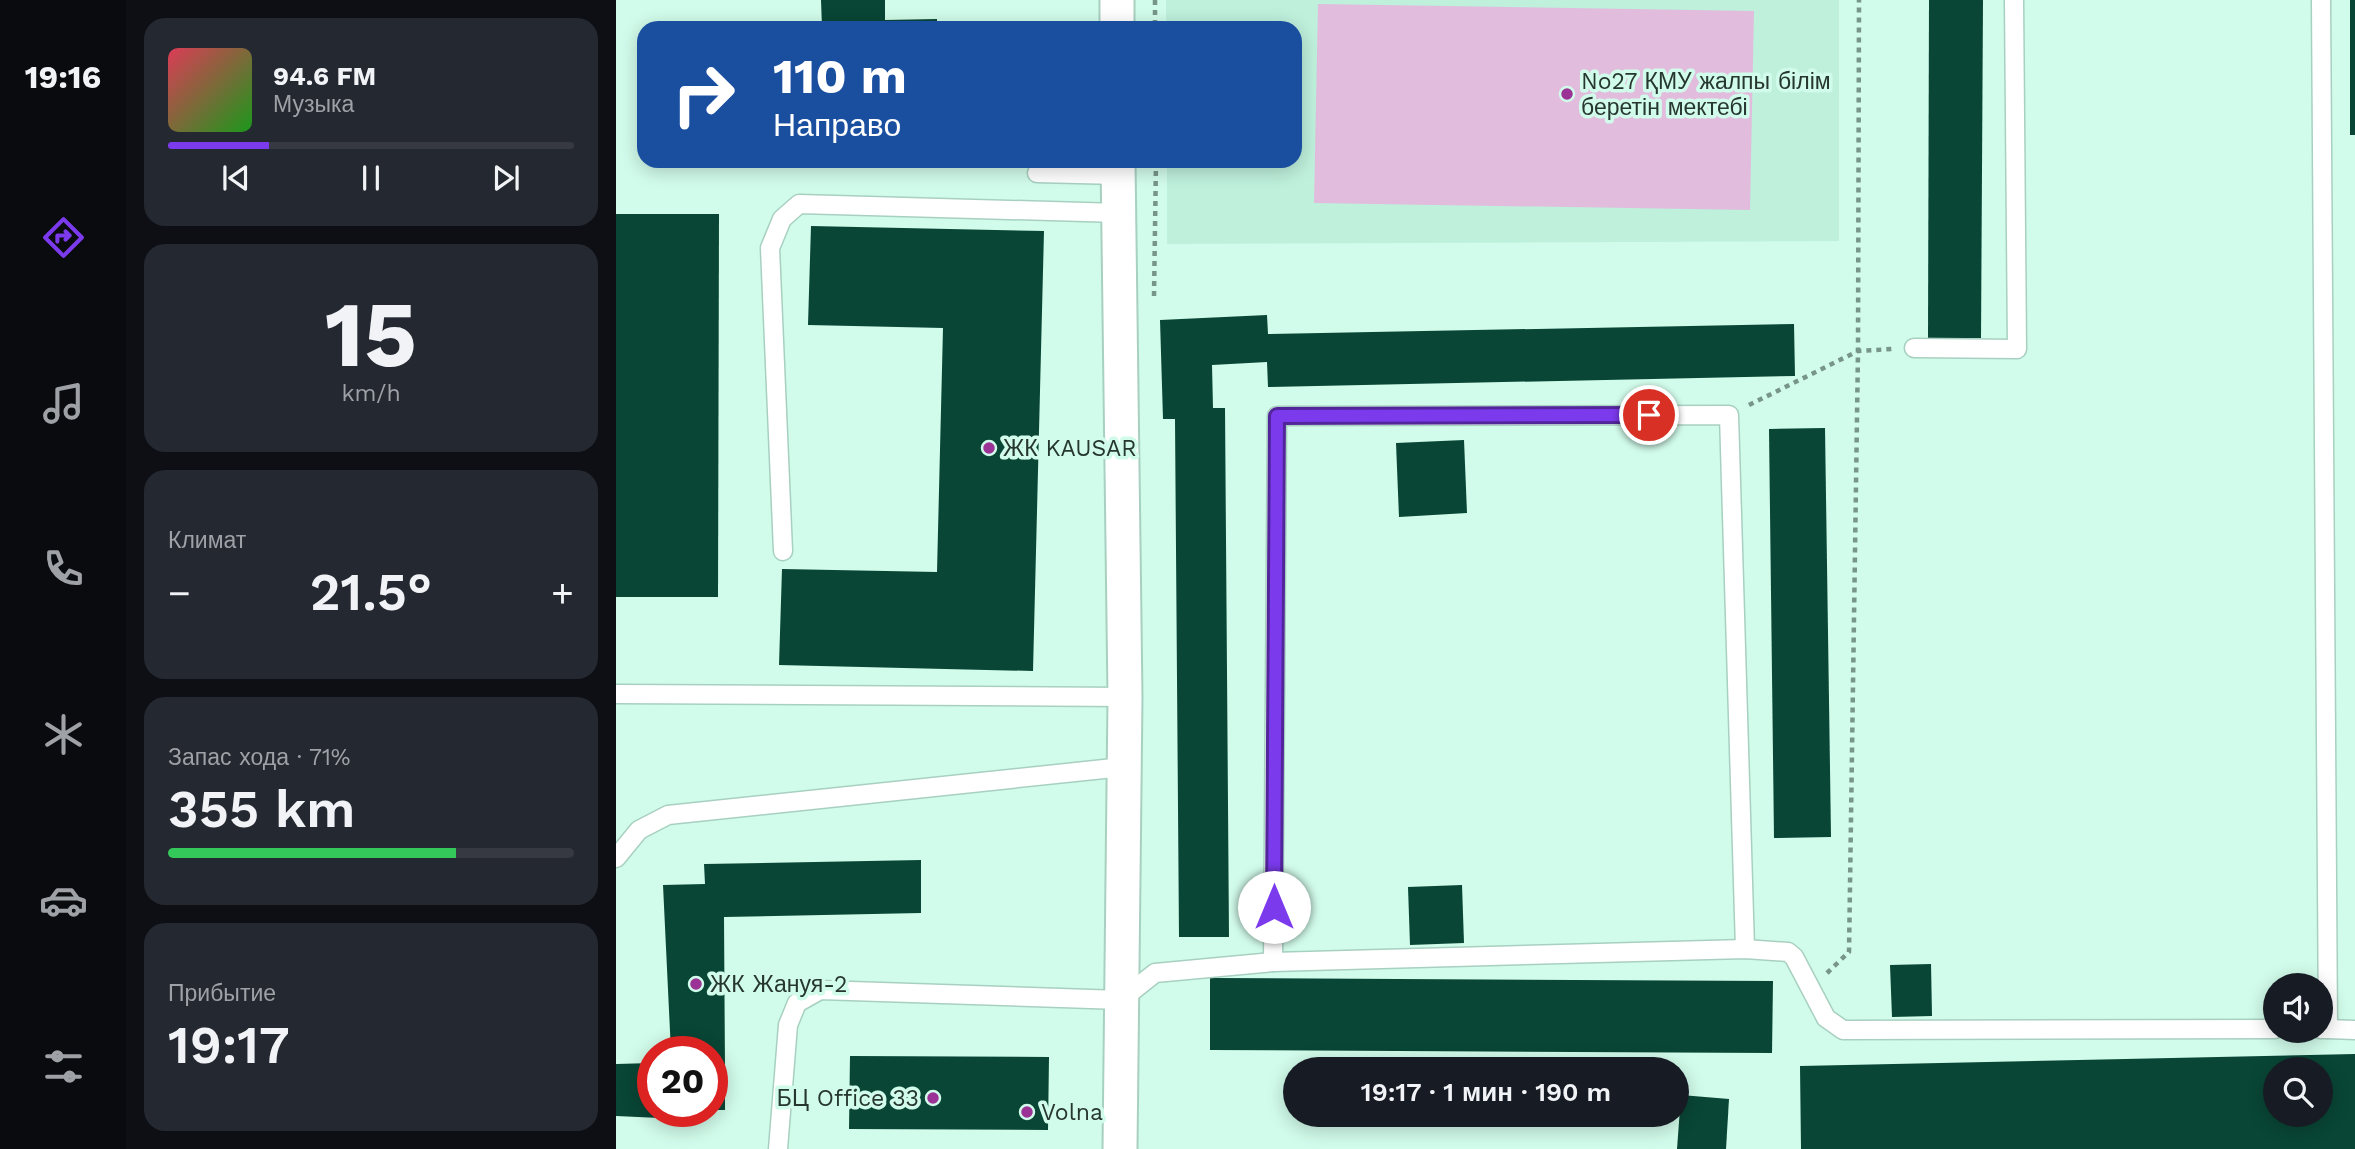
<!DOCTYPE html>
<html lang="ru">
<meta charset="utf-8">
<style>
:root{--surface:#171b24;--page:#242831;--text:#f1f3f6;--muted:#9ea1a6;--line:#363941;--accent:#7c3aed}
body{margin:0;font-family:"Work Sans",sans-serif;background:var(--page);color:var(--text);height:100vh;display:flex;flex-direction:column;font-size:26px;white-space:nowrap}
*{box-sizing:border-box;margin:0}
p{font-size:23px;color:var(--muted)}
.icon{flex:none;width:38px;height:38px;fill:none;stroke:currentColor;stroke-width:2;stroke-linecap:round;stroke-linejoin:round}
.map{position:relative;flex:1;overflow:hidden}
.sheet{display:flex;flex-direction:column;gap:18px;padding:18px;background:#0d0f14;width:490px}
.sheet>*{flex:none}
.top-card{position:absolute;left:21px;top:21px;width:665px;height:147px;border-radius:21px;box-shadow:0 4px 18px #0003;background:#1a4fa0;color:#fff;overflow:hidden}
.buttons{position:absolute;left:1647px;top:973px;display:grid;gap:14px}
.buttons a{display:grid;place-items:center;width:70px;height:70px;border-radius:50%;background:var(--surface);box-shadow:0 4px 18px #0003;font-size:35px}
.speed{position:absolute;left:21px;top:1036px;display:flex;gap:14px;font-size:35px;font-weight:700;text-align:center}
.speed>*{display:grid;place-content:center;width:91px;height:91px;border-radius:50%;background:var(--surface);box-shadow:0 4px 18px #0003;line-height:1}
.speed .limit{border:10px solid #d22;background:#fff;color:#111}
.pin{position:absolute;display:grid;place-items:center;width:60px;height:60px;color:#fff;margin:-30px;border:4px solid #fff;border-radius:50%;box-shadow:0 2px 7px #0007}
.me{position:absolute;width:77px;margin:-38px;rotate:0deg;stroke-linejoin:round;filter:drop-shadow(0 0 5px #0008)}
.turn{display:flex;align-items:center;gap:24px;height:147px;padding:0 21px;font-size:32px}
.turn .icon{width:91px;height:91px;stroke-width:2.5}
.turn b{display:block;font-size:49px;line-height:60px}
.big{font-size:52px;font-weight:600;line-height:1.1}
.sheet .widget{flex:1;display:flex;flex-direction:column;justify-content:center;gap:10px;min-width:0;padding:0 24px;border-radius:21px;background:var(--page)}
.sheet .dial{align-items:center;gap:0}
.dial b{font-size:91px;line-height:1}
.song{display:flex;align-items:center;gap:21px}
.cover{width:84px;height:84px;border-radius:10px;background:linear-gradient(135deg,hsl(350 70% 55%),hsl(120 70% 35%))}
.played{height:7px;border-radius:4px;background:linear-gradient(90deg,var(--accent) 25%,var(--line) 25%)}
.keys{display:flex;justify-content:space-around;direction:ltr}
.heat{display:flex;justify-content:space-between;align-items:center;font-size:38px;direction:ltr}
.charge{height:10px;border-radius:5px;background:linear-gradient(90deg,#34c759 71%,var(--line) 0)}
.trip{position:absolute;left:667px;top:1057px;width:406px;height:70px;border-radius:35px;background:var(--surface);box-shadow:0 4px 18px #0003;font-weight:600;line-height:70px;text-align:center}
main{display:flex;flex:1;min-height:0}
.tabs{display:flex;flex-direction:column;width:126px;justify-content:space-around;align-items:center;background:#090b0e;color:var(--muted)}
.tabs .icon{width:49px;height:49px}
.tabs .selected{color:var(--accent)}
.tabs b{font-size:32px;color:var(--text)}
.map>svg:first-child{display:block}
.built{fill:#bef0dc}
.green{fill:#e1bcdd}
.building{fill:#094635;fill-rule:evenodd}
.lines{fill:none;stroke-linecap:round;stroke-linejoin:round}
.service-casing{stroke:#a8d0c1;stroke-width:21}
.minor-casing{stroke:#a8d0c1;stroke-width:37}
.path{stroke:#789589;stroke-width:4.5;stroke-dasharray:5 5;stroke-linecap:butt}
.service{stroke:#fff;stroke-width:18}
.minor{stroke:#fff;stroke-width:33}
.route-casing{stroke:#51269a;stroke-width:18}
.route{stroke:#7c3aed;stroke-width:12}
.poi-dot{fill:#9b3295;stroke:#d1fbea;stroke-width:2.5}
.labels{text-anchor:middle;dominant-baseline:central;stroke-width:7;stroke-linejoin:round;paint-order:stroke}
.poi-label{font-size:23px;fill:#263630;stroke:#d1fbea;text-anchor:start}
</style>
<main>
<nav class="tabs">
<b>19:16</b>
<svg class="icon selected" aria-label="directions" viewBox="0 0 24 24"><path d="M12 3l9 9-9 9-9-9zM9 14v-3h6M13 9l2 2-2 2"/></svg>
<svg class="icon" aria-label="music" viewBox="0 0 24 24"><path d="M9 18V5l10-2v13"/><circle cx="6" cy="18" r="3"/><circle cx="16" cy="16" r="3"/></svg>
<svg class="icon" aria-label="phone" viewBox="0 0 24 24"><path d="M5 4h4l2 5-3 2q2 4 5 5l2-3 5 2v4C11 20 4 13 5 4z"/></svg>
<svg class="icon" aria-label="climate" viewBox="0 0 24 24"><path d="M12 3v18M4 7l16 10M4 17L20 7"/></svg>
<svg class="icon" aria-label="car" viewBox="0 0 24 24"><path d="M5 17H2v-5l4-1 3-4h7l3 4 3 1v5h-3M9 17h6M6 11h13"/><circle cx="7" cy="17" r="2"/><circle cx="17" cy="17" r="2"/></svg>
<svg class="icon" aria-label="filters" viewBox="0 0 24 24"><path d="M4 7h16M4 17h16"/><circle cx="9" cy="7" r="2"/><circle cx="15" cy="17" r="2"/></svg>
</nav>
<section class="sheet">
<div class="widget">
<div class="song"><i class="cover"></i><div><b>94.6 FM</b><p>Музыка</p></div></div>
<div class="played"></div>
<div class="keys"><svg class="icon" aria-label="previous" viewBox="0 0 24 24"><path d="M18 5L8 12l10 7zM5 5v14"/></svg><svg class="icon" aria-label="pause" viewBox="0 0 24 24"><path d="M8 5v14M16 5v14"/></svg><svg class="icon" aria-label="next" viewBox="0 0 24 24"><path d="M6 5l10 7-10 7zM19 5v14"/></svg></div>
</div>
<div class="widget dial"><b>15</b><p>km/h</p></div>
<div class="widget"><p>Климат</p>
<div class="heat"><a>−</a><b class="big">21.5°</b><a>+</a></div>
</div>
<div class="widget"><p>Запас хода · 71%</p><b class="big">355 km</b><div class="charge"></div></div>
<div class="widget"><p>Прибытие</p><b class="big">19:17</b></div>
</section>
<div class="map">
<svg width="1739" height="1149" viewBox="0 0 1739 1149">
<rect width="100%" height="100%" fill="#d1fbea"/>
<polygon class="built" points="550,0 1223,0 1223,241 551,244 551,161 679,161 679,28 550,28"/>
<polygon class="green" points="702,4 1138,11 1134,210 698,203"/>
<g class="building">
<polygon points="205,0 269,0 269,20 321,19 321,28 206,28"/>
<polygon points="1313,0 1367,0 1365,338 1312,338"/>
<rect x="1734" y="0" width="5" height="135"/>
<polygon points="0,214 103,214 102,597 0,597"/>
<polygon points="195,226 428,231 417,671 163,665 166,569 321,572 327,328 192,325"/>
<polygon points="651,315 652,334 1178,324 1179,376 652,387 651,362 596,365 597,408 609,408 613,937 563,937 559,419 547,419 544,320"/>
<polygon points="1209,428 1215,837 1158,838 1153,429"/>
<polygon points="848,440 851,513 783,517 780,443"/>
<polygon points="305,860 305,913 108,917 109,1071 96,1069 96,1052 55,1052 47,885 89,884 88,864"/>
<polygon points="846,885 848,943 794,945 792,887"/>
<polygon points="1315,964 1316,1016 1276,1017 1274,965"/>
<polygon points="594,978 1157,981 1156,1053 594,1050"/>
<path d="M 1739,1054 L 1739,1149 L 1185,1149 L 1184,1066 ZM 1659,1069 L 1704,1069 L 1704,1115 L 1659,1115 Z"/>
<polygon points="234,1056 433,1057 432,1130 233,1129"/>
<polygon points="37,1063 37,1111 66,1111 66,1119 0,1116 0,1064"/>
<rect x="96" y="1071" width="13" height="39"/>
<polygon points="1065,1095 1113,1099 1110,1149 1061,1149"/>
</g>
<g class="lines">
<g class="service-casing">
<g id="service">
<polyline points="421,173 502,175"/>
<polyline points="1298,348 1401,349 1398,0"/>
<polyline points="167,551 154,248 166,219 183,204 503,213"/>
<polyline points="0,694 509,697"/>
<polyline points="0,858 23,830 52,815 507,767"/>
<polyline points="657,962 661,416 1113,415 1129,949"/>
<polyline points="1704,1029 1712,1029 1705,0"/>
<polyline points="1712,1029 1739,1030"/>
<polyline points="162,1149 172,1025 181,1003 204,990 505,1000 539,973 657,962 1129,949 1172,952 1178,957 1210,1018 1227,1030 1659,1029"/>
</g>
</g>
<g class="minor-casing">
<g id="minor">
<polyline points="501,0 501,28"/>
<polyline points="502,161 509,697 504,1149"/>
</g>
</g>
<g class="path">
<polyline points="539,0 539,28"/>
<polyline points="538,296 540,161"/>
<polyline points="1133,405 1242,351 1276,349"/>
<polyline points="1211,973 1233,952 1242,351 1243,0"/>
</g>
<use href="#service" class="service"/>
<use href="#minor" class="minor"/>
</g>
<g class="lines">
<g class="route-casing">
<polyline id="route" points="658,907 661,416 1033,415"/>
</g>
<use href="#route" class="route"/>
</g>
<g class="poi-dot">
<circle cx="951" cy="94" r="7"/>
<circle cx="373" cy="448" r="7"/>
<circle cx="80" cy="984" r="7"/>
<circle cx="317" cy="1098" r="7"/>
<circle cx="411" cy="1112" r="7"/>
</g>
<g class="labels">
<g class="poi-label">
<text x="965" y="81">No27 ҚМУ жалпы білім<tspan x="965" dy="26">беретін мектебі</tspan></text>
<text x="387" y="448">ЖК KAUSAR</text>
<text x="94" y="984">ЖК Жануя-2</text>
<text x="303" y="1098" text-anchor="end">БЦ Office 33</text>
<text x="425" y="1112">Volna</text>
</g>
</g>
</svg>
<div class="buttons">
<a><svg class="icon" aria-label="sound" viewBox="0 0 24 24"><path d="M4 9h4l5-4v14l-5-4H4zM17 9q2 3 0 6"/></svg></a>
<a><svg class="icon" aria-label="search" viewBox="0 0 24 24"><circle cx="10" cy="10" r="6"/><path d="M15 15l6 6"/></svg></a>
</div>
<div class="speed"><div class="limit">20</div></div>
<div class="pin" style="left:1033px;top:415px;background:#d93025"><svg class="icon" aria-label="arrive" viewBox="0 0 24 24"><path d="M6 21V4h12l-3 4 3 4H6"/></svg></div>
<svg class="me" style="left:658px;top:907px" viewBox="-20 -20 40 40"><circle r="19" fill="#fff"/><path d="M0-13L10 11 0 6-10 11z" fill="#7c3aed"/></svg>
<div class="trip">19:17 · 1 мин · 190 m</div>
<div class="top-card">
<div class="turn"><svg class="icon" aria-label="right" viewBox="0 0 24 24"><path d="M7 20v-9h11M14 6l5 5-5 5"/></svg><div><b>110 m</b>Направо</div></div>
</div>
</div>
</main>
